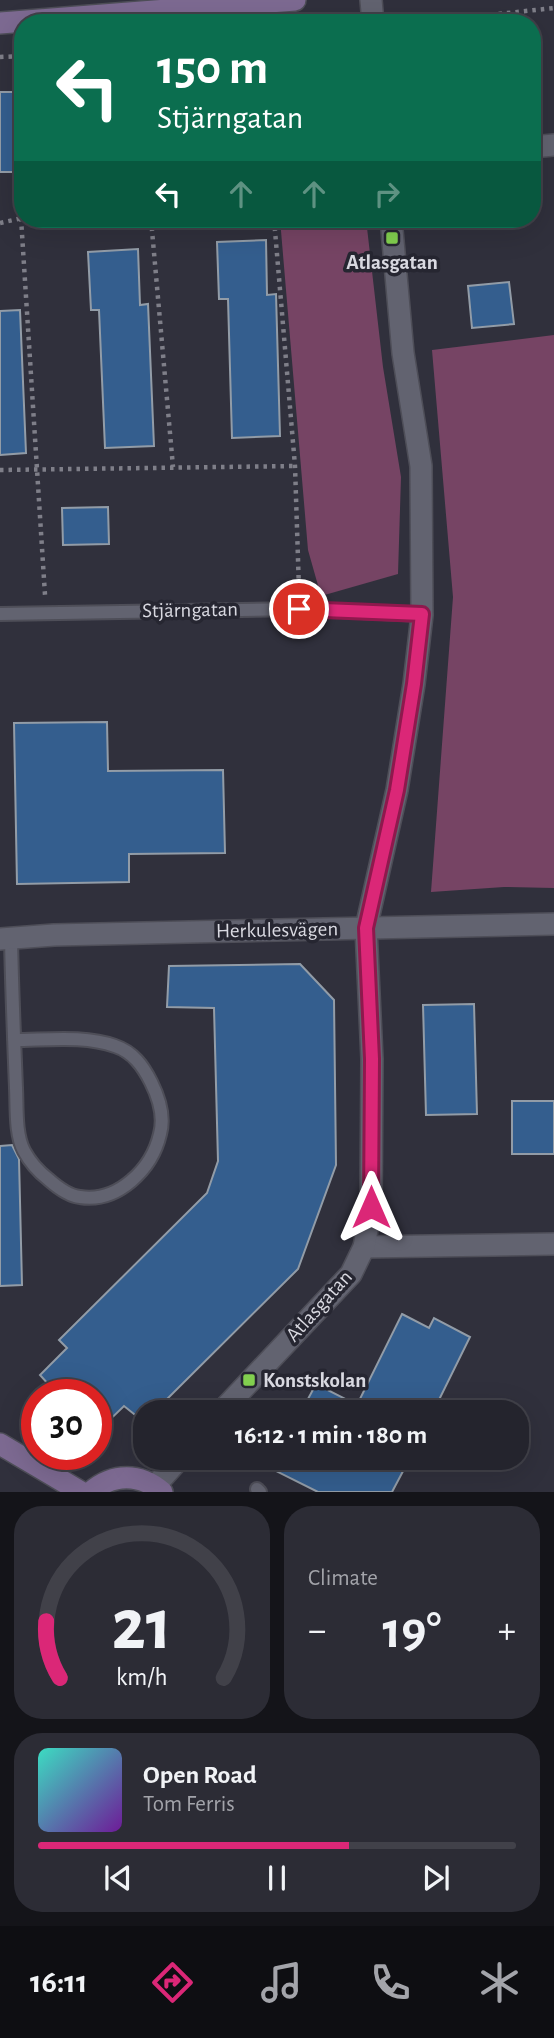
<!DOCTYPE html>
<meta charset="utf-8">
<style>
:root{--surface:#24242d;--page:#2c2c35;--text:#f1f3f6;--muted:#a3a4aa;--line:#414149;--accent:#db2777}
body{margin:0;font-family:"Alegreya Sans",sans-serif;background:var(--page);color:var(--text);height:100vh;display:flex;flex-direction:column;font-size:26px;white-space:nowrap}
*{box-sizing:border-box;margin:0}
p{font-size:23px;color:var(--muted)}
.icon{flex:none;width:38px;height:38px;fill:none;stroke:currentColor;stroke-width:2;stroke-linecap:round;stroke-linejoin:round}
.map{position:relative;height:1492px;overflow:hidden}
.side{display:flex;flex-direction:column;gap:14px;padding:14px;background:#141419;flex:1}
.side>*{flex:none}
.top-card{position:absolute;left:14px;top:14px;width:527px;height:214px;border-radius:28px;box-shadow:0 7px 28px #0002,0 0 0 2px var(--line);background:#0b6e4f;color:#fff;overflow:hidden}
.speed{position:absolute;left:21px;top:1379px;display:flex;gap:14px;font-size:35px;font-weight:700;text-align:center}
.speed>*{display:grid;place-content:center;width:91px;height:91px;border-radius:50%;background:var(--surface);box-shadow:0 7px 28px #0002,0 0 0 2px var(--line);line-height:1}
.speed .limit{border:10px solid #d22;background:#fff;color:#111}
.pin{position:absolute;display:grid;place-items:center;width:60px;height:60px;color:#fff;margin:-30px;border:4px solid #fff;border-radius:50%;box-shadow:0 2px 7px #0007}
.me{position:absolute;width:77px;margin:-38px;rotate:0deg;stroke-linejoin:round;filter:drop-shadow(0 0 5px #0008)}
.turn{display:flex;align-items:center;gap:24px;height:147px;padding:0 28px;font-size:32px}
.turn .icon{width:91px;height:91px;stroke-width:2.5}
.turn b{display:block;font-size:49px;line-height:60px}
.lanes{display:flex;align-items:center;height:66px;padding:0 28px;background:#0003;justify-content:center;gap:35px;direction:ltr}
.lanes .off{opacity:.35}
.big{font-size:52px;font-weight:700;line-height:1.1}
.side .widget{flex:1;display:flex;flex-direction:column;justify-content:center;gap:10px;min-width:0;padding:0 24px;border-radius:28px;background:var(--page)}
.side .dial{align-items:center;gap:0}
.dial svg{height:182px;overflow:visible;fill:none;stroke:var(--line);stroke-width:7;stroke-linecap:round;text-anchor:middle}
.dial text{fill:var(--text);stroke:none}
.song{display:flex;align-items:center;gap:21px}
.cover{width:84px;height:84px;border-radius:10px;background:linear-gradient(135deg,hsl(170 70% 55%),hsl(280 70% 35%))}
.played{height:7px;border-radius:4px;background:linear-gradient(90deg,var(--accent) 65%,var(--line) 65%)}
.keys{display:flex;justify-content:space-around;direction:ltr}
.heat{display:flex;justify-content:space-between;align-items:center;font-size:38px;direction:ltr}
.side .tiles{flex:1;display:grid;gap:14px;grid-template-columns:1fr 1fr}
.widget:last-child{grid-column:span 2}
.trip{position:absolute;left:133px;top:1400px;width:396px;height:70px;border-radius:28px;background:var(--surface);box-shadow:0 7px 28px #0002,0 0 0 2px var(--line);font-weight:700;line-height:70px;text-align:center}
.dock{display:flex;height:112px;justify-content:space-around;align-items:center;background:#0e0e12;color:var(--muted)}
.dock .icon{width:49px;height:49px}
.dock .on{color:var(--accent)}
.dock b{font-size:32px;color:var(--text)}
.map>svg:first-child{display:block}
.green{fill:#764464}
.building{fill:#345e8e;stroke:#929ca7;stroke-width:2}
.lines{fill:none;stroke-linecap:round;stroke-linejoin:round}
.lane-casing{stroke:#4e4e58;stroke-width:16}
.street-casing{stroke:#4e4e58;stroke-width:24}
.secondary-casing{stroke:#4e4e58;stroke-width:24}
.path{stroke:#7f7f89;stroke-width:4.5;stroke-dasharray:3.5 5;stroke-linecap:butt}
.lane{stroke:#626370;stroke-width:12}
.street{stroke:#626370;stroke-width:21}
.secondary{stroke:#7d6a92;stroke-width:21}
.route-casing{stroke:#8e194d;stroke-width:18}
.route{stroke:#db2777;stroke-width:12}
.poi-dot{fill:#82d04f;stroke:#262631;stroke-width:2.5}
.labels{text-anchor:middle;dominant-baseline:central;stroke-width:7;stroke-linejoin:round;paint-order:stroke}
.poi-label{font-size:21px;font-weight:bold;fill:#d9d9e1;stroke:#262631}
.street-label{font-size:21px;fill:#d9d9e1;stroke:#262631}
</style>
<div class="map">
<svg width="554" height="1492" viewBox="0 0 554 1492">
<rect width="100%" height="100%" fill="#30303c"/>
<g class="green">
<polygon points="280,219 366,219 383,367 401,477 398,574 321,596 308,550"/>
<polygon points="554,335 554,888 504,887 431,892 453,597 432,350"/>
</g>
<g class="building">
<rect x="0" y="92" width="23" height="80"/>
<polygon points="266,240 267,295 276,294 280,436 232,438 228,299 219,299 217,242"/>
<polygon points="138,249 140,305 148,304 154,446 105,448 99,310 91,310 88,252"/>
<polygon points="509,282 514,324 472,328 468,286"/>
<polygon points="20,310 26,453 0,455 0,311"/>
<polygon points="108,507 109,544 63,545 62,508"/>
<polygon points="107,722 108,771 223,770 225,853 129,854 129,882 17,884 14,723"/>
<polygon points="300,964 334,1000 336,1165 298,1269 154,1412 145,1412 144,1422 124,1406 96,1433 96,1395 58,1395 40,1375 67,1348 59,1340 207,1193 218,1161 214,1008 167,1007 169,966"/>
<polygon points="474,1004 477,1114 426,1115 423,1005"/>
<rect x="512" y="1101" width="42" height="53"/>
<polygon points="12,1145 19,1159 22,1285 0,1286 0,1146"/>
<polygon points="402,1314 429,1328 434,1318 470,1337 433,1412 301,1412 316,1384 357,1405"/>
<polygon points="250,1458 410,1458 392,1492 318,1492"/>
</g>
<g class="lines">
<g class="lane-casing">
<g id="lane">
<polyline points="0,614 299,609 422,615"/>
<path d="M 11,939 C 12,989 14,1038 16,1088 C 17,1107 15,1134 24,1151 C 30,1162 39,1172 48,1179 C 57,1187 69,1196 80,1197 C 118,1203 152,1169 160,1134 C 165,1116 159,1098 151,1082 C 143,1066 133,1052 115,1046 C 85,1035 46,1040 14,1040"/>
<polyline points="257,1489 260,1492"/>
</g>
</g>
<g class="street-casing">
<g id="street">
<polyline points="371,0 373,23"/>
<polyline points="532,147 554,145"/>
<polyline points="0,939 54,935 554,924"/>
<polyline points="364,1247 554,1244"/>
<polyline points="221,1412 351,1274 364,1247 371,1207 372,1059 366,928 397,790 414,684 422,615 421,466 403,353 391,219"/>
<polyline points="155,1486 180,1458"/>
</g>
</g>
<g class="secondary-casing">
<g id="secondary">
<polyline points="0,23 295,0"/>
<polyline points="0,1444 81,1492"/>
<path d="M 91,1492 C 113,1473 140,1473 162,1492"/>
</g>
</g>
<g class="path">
<polyline points="414,23 554,8"/>
<polyline points="0,57 23,56"/>
<polyline points="21,218 45,595"/>
<polyline points="151,219 173,467"/>
<polyline points="274,219 295,466 299,590"/>
<polyline points="0,223 22,218"/>
<polyline points="0,470 295,466"/>
</g>
<use href="#lane" class="lane"/>
<use href="#street" class="street"/>
<use href="#secondary" class="secondary"/>
</g>
<g class="lines">
<g class="route-casing">
<polyline id="route" points="299,609 422,614 414,684 397,790 366,928 372,1059 371,1207"/>
</g>
<use href="#route" class="route"/>
</g>
<g class="poi-dot">
<rect x="385" y="231" width="14" height="14" rx="3.5"/>
<rect x="242" y="1373" width="14" height="14" rx="3.5"/>
</g>
<g class="labels">
<g class="poi-label">
<text x="392" y="262">Atlasgatan</text>
<text x="263" y="1380" text-anchor="start">Konstskolan</text>
</g>
<g class="street-label">
<text transform="translate(190 610) rotate(-1)">Stjärngatan</text>
<text transform="translate(277 930) rotate(-1)">Herkulesvägen</text>
<text transform="translate(319 1306) rotate(-48)">Atlasgatan</text>
</g>
</g>
</svg>
<div class="speed"><div class="limit">30</div></div>
<div class="pin" style="left:299px;top:609px;background:#d93025"><svg class="icon" aria-label="arrive" viewBox="0 0 24 24"><path d="M6 21V4h12l-3 4 3 4H6"/></svg></div>
<svg class="me" style="left:371px;top:1207px" viewBox="-20 -20 40 40"><path d="M0-17L14 15 0 8-14 15z" fill="#db2777" stroke="#fff" stroke-width="4"/></svg>
<div class="trip">16:12 · 1 min · 180 m</div>
<div class="top-card">
<div class="turn"><svg class="icon" aria-label="left" viewBox="0 0 24 24"><path d="M17 20v-9H6M10 6l-5 5 5 5"/></svg><div><b>150 m</b>Stjärngatan</div></div>
<div class="lanes"><svg class="icon" aria-label="left" viewBox="0 0 24 24"><path d="M17 20v-9H6M10 6l-5 5 5 5"/></svg><svg class="icon off" aria-label="ahead" viewBox="0 0 24 24"><path d="M12 20V5M6 11l6-6 6 6"/></svg><svg class="icon off" aria-label="ahead" viewBox="0 0 24 24"><path d="M12 20V5M6 11l6-6 6 6"/></svg><svg class="icon off" aria-label="right" viewBox="0 0 24 24"><path d="M7 20v-9h11M14 6l5 5-5 5"/></svg></div>
</div>
</div>
<section class="side">
<div class="tiles">
<div class="widget dial"><svg viewBox="0 0 100 80">
<path d="M14 69A42 42 0 1 1 86 69"/>
<path d="M14 69A42 42 0 0 1 8 44" stroke="#db2777"/>
<text x="50" y="56" font-size="32" font-weight="700">21</text>
<text x="50" y="72" font-size="11">km/h</text>
</svg></div>
<div class="widget"><p>Climate</p>
<div class="heat"><a>−</a><b class="big">19°</b><a>+</a></div>
</div>
<div class="widget">
<div class="song"><i class="cover"></i><div><b>Open Road</b><p>Tom Ferris</p></div></div>
<div class="played"></div>
<div class="keys"><svg class="icon" aria-label="previous" viewBox="0 0 24 24"><path d="M18 5L8 12l10 7zM5 5v14"/></svg><svg class="icon" aria-label="pause" viewBox="0 0 24 24"><path d="M8 5v14M16 5v14"/></svg><svg class="icon" aria-label="next" viewBox="0 0 24 24"><path d="M6 5l10 7-10 7zM19 5v14"/></svg></div>
</div>
</div>
</section>
<nav class="dock">
<b>16:11</b>
<svg class="icon on" aria-label="directions" viewBox="0 0 24 24"><path d="M12 3l9 9-9 9-9-9zM9 14v-3h6M13 9l2 2-2 2"/></svg>
<svg class="icon" aria-label="music" viewBox="0 0 24 24"><path d="M9 18V5l10-2v13"/><circle cx="6" cy="18" r="3"/><circle cx="16" cy="16" r="3"/></svg>
<svg class="icon" aria-label="phone" viewBox="0 0 24 24"><path d="M5 4h4l2 5-3 2q2 4 5 5l2-3 5 2v4C11 20 4 13 5 4z"/></svg>
<svg class="icon" aria-label="climate" viewBox="0 0 24 24"><path d="M12 3v18M4 7l16 10M4 17L20 7"/></svg>
</nav>
